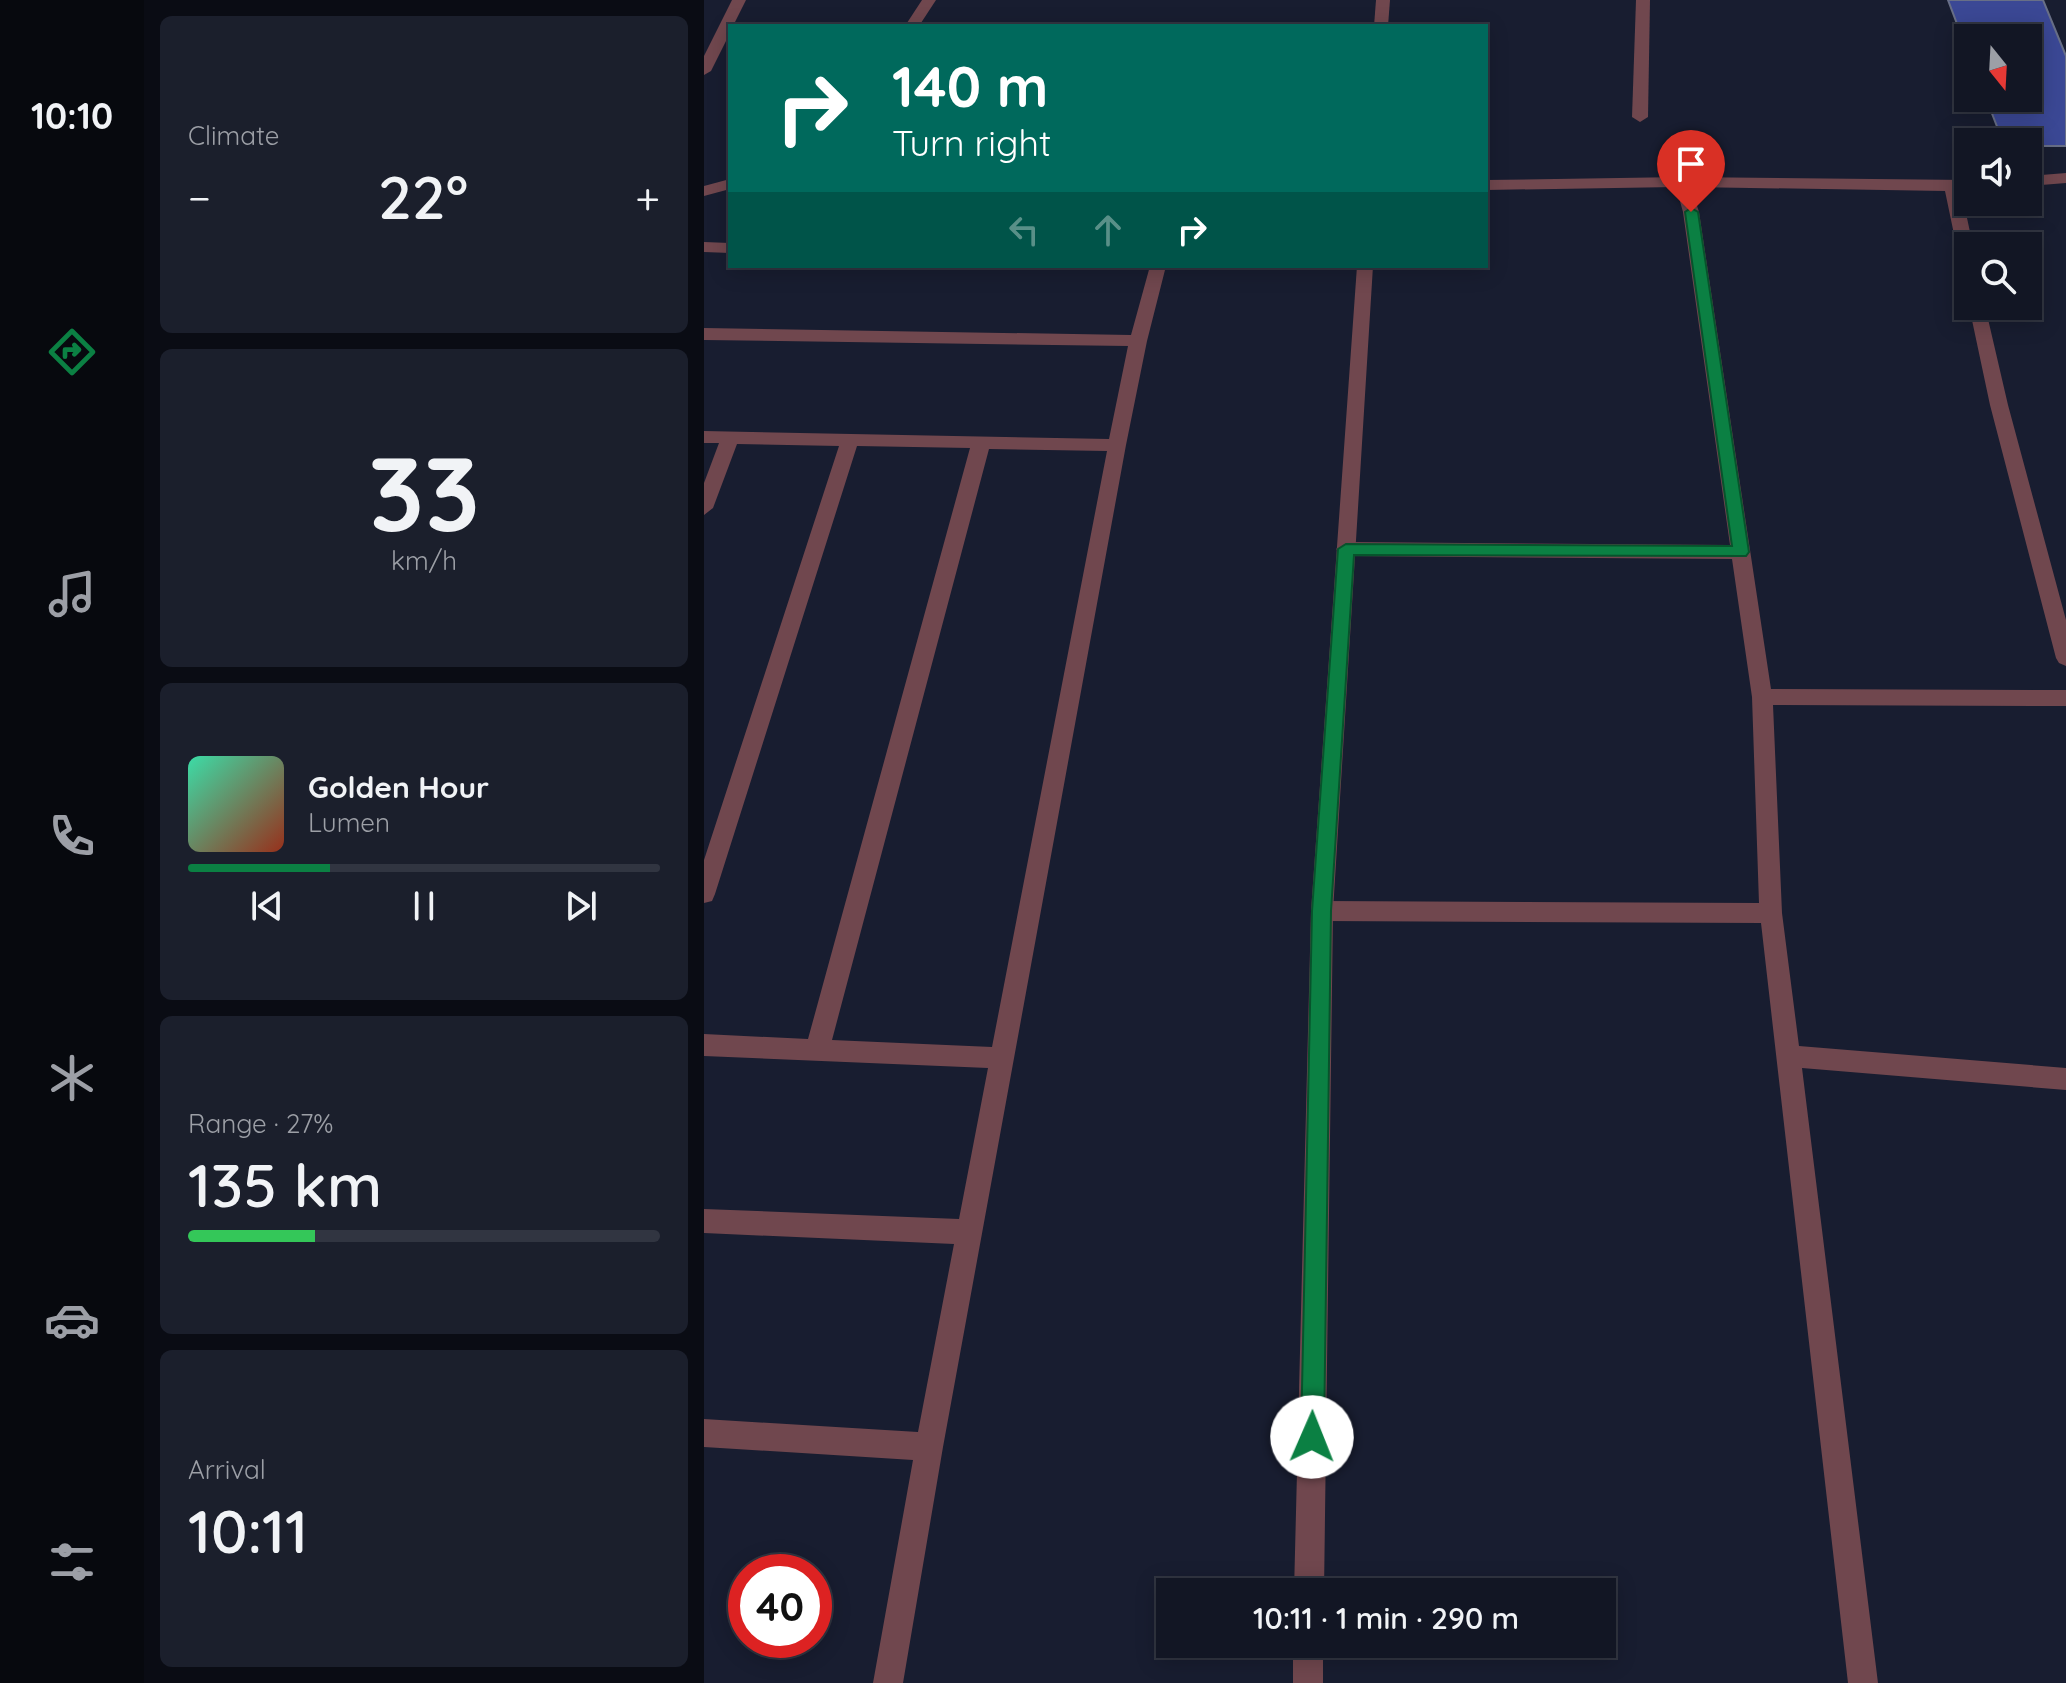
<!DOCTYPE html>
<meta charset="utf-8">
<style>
:root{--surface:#121624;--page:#1b1f2c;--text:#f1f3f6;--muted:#9c9fa6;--line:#313541;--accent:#0b8043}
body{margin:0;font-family:Quicksand,sans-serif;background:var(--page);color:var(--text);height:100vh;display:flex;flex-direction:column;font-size:30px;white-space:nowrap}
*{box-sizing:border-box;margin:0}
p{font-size:26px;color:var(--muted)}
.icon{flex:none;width:44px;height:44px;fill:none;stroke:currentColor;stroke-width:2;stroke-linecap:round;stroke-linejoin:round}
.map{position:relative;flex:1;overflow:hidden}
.side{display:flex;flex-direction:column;gap:16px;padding:16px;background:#0a0c14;width:560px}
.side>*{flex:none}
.guide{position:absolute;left:24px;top:24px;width:760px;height:244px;border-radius:0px;box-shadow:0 4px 20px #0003,0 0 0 2px var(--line);background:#00695c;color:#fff;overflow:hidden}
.needle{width:52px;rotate:162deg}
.buttons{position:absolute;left:1250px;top:24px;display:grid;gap:16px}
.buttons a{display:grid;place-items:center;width:88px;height:88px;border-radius:0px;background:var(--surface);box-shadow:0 4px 20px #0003,0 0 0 2px var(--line);font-size:40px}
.speed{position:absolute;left:24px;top:1554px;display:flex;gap:16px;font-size:40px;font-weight:700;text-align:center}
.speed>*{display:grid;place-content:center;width:104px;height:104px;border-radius:50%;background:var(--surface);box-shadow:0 4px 20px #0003,0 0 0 2px var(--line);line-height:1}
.speed .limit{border:12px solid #d22;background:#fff;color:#111}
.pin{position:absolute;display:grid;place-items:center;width:68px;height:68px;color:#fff;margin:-82px -34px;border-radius:50% 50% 50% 0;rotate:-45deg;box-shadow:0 0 8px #0007}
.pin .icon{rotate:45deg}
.me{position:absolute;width:88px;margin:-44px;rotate:1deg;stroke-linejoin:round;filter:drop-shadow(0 0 6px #0008)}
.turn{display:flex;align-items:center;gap:28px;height:168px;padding:0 32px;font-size:36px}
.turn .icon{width:104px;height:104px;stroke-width:2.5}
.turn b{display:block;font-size:56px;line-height:68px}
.lanes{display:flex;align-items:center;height:76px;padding:0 32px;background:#0003;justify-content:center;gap:40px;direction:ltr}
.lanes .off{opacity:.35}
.big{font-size:60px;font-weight:600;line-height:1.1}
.side .widget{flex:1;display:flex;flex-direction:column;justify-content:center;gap:12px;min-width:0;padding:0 28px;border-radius:12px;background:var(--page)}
.side .dial{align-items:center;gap:0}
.dial b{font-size:104px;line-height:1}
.song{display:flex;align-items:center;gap:24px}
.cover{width:96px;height:96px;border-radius:12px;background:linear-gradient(135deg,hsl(160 70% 55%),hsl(10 70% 35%))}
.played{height:8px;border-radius:4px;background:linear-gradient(90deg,var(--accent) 30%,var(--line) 30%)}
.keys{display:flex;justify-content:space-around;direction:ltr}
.heat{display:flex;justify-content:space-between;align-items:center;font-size:44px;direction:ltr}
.charge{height:12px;border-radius:6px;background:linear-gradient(90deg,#34c759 27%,var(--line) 0)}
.trip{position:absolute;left:452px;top:1578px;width:460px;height:80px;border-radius:0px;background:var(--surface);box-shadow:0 4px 20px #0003,0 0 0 2px var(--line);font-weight:600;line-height:80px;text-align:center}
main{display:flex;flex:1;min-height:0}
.tab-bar{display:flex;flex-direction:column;width:144px;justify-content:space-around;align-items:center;background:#07090e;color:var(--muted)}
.tab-bar .icon{width:56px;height:56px}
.tab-bar .selected{color:var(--accent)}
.tab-bar b{font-size:36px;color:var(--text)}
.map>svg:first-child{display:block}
.building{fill:#3b4895;stroke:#686f87;stroke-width:2}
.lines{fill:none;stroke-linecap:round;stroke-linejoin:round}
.service{fill:#70474e;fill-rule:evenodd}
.minor{fill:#70474e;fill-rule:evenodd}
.tertiary{fill:#70474e;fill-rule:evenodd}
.route{fill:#0b8043;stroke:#07532c;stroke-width:2}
</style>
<main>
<nav class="tab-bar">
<b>10:10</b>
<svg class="icon selected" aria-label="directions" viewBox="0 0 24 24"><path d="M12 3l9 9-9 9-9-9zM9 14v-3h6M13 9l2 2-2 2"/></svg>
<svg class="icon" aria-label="music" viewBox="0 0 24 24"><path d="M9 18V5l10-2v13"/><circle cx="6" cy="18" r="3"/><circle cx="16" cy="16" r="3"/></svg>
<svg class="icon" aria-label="phone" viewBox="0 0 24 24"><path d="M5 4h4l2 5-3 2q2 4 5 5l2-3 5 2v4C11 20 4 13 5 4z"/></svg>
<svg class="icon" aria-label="climate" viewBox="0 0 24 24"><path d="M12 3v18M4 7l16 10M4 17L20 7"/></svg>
<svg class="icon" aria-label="car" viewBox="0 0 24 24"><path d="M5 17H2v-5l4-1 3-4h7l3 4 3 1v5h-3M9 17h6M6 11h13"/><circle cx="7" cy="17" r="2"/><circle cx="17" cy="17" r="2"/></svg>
<svg class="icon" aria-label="filters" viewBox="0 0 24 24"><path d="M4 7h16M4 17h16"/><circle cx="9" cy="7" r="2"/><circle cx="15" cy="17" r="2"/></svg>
</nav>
<section class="side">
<div class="widget"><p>Climate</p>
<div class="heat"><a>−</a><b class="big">22°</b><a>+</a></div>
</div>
<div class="widget dial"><b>33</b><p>km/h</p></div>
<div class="widget">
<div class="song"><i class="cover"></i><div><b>Golden Hour</b><p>Lumen</p></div></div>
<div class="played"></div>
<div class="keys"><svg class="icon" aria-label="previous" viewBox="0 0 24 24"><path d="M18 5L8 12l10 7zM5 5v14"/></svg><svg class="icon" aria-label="pause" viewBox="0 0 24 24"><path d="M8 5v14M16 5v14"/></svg><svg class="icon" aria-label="next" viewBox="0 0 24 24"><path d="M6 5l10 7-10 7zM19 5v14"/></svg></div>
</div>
<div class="widget"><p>Range · 27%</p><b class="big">135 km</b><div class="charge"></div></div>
<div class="widget"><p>Arrival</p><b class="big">10:11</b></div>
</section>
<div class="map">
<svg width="1362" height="1683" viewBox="0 0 1362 1683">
<rect width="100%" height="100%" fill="#181d30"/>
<polygon class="building" points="1244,0 1339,0 1362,56 1362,146 1324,146 1324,142 1299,142 1282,98 1324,98 1324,38 1264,38 1264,53"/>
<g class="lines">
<polygon class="service" points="932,0 946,0 944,117 936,122 928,117"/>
<g class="minor">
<polygon points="28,0 42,0 29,26 26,26 26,33 7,71 0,75 0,56"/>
<polygon points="218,0 232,0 215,26 201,26"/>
<polygon points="1362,173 1362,183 1324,186 1324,176"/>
<polygon points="978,177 1264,180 1264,190 1257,190 1269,246 1264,246 1264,268 1256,263 1241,191 987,187 995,212 1067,689 1362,690 1362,706 1069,705 1078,913 1095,1046 1362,1068 1362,1090 1098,1068 1174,1683 1144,1683 1057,923 618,921 610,918 607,911 610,904 618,901 1055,903 1048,697 1028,559 642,556 632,549 642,542 1026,545 979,212 972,187 782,190 782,180"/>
<polygon points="26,179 26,189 0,196 0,186"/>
<polygon points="0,242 26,243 26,253 0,252"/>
<path d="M 446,266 L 462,266 L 443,341 L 422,445 L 239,1447 L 199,1683 L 169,1683 L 209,1460 L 0,1447 L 0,1419 L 214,1432 L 250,1244 L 0,1233 L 0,1209 L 255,1219 L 284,1068 L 0,1056 L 0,1034 L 104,1039 L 266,448 L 153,446 L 11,894 L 8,901 L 0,903 L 0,860 L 135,446 L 33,444 L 9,508 L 0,515 L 0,483 L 15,443 L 0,443 L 0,431 L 405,439 L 424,346 L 0,340 L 0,328 L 427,335 ZM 285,449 L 403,451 L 288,1047 L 128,1040 Z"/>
<polygon points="1265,306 1281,306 1304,405 1362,620 1362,666 1355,663 1352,658 1286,405"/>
</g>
<g class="tertiary">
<polygon points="672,0 686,0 684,26 670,26"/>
<polygon points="653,266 669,266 629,911 620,1592 590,1592 607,911"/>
<rect x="589" y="1644" width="30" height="39"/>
</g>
</g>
<polygon class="route" points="987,208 994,212 1045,552 1042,556 650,555 627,911 620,1437 616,1445 608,1449 600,1445 597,1437 608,911 634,549 642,544 1028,546 981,212"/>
</svg>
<div class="buttons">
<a><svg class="needle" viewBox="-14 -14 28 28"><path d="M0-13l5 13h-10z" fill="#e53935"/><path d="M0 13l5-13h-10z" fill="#9c9fa6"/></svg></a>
<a><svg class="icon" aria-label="sound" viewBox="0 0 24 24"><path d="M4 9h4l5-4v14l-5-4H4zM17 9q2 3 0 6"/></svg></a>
<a><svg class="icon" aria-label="search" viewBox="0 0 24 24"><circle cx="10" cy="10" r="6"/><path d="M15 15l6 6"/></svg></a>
</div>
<div class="speed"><div class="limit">40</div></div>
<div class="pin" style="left:987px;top:212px;background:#d93025"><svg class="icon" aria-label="arrive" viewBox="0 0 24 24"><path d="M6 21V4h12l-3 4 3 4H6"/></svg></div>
<svg class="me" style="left:608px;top:1437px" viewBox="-20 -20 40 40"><circle r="19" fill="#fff"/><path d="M0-13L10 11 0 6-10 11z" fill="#0b8043"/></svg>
<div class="trip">10:11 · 1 min · 290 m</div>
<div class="guide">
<div class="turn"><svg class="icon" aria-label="right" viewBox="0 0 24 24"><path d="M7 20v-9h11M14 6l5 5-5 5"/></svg><div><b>140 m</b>Turn right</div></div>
<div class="lanes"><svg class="icon off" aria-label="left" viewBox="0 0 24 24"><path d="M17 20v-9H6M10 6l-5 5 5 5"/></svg><svg class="icon off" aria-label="ahead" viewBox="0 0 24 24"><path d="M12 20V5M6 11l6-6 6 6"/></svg><svg class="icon" aria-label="right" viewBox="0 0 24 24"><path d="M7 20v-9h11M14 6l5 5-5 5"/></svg></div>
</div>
</div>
</main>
